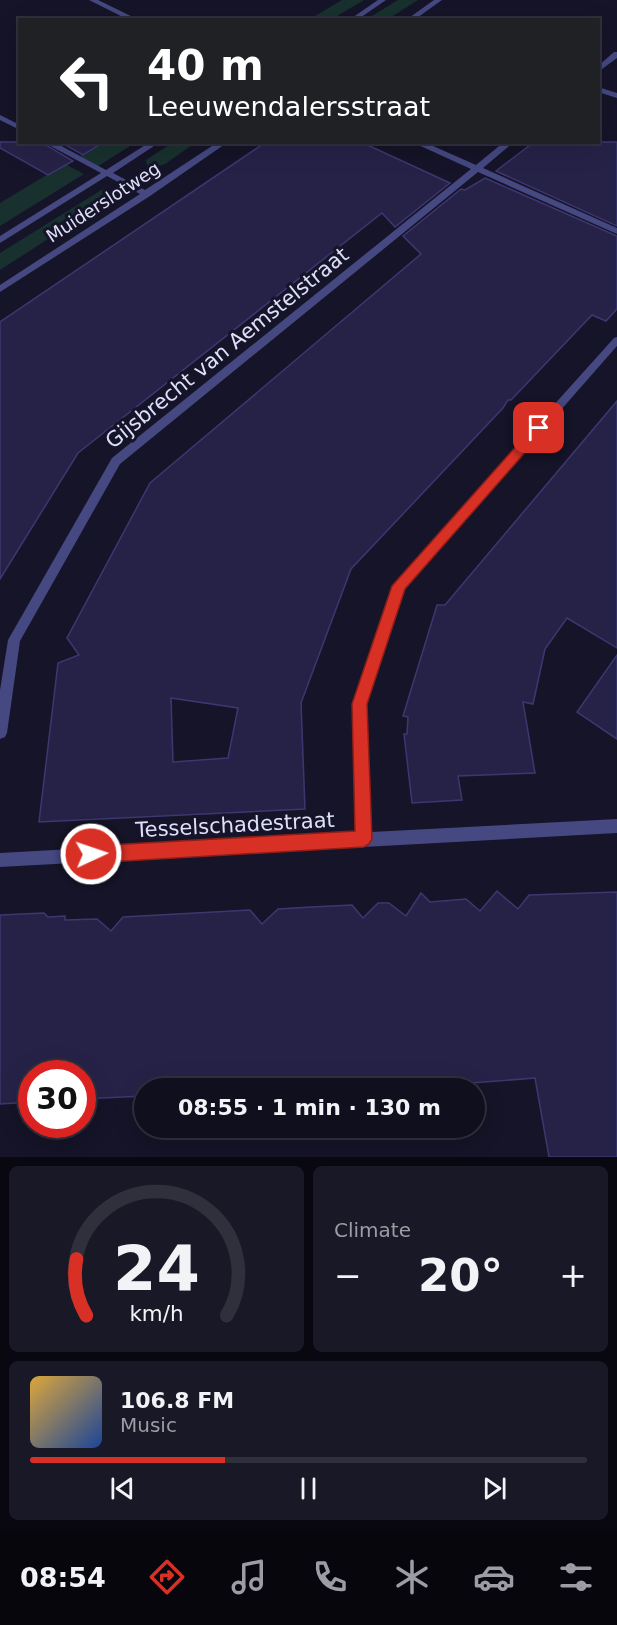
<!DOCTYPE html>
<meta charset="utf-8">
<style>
:root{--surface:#100f1e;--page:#191827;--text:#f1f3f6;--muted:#9c9ca4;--line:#302f3c;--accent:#d93025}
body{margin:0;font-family:"DejaVu Sans",sans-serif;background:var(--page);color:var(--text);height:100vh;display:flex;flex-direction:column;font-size:22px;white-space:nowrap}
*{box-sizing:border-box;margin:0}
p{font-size:20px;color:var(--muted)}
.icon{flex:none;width:33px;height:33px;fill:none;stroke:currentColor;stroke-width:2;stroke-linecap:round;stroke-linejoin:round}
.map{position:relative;height:1157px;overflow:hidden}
.drawer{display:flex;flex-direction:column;gap:9px;padding:9px;background:#090810;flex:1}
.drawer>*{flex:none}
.guide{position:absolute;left:18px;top:18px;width:582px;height:126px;border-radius:0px;box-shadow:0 6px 24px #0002,0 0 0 2px var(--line);background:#202124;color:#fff;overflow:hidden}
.speed{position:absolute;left:18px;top:1060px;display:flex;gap:12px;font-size:30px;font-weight:700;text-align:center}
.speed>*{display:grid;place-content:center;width:78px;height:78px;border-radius:50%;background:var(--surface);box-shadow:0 6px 24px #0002,0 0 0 2px var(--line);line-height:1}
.speed .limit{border:9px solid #d22;background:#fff;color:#111}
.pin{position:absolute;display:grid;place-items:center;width:51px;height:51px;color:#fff;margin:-26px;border-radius:12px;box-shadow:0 3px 9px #0006}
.me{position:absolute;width:66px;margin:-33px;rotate:87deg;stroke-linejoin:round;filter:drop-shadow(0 0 4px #0008)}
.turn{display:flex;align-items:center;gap:21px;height:126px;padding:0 30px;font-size:27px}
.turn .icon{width:78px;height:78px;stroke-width:2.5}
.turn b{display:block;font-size:42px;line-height:51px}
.big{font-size:45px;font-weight:700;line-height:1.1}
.drawer .widget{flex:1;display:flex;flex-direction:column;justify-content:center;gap:9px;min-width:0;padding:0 21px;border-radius:9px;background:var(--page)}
.drawer .dial{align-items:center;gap:0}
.dial svg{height:156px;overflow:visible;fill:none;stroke:var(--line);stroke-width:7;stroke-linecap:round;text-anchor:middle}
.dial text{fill:var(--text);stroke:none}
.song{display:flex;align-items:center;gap:18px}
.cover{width:72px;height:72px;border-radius:9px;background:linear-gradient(135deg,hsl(40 70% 55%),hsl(220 70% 35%))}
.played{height:6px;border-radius:3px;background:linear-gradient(90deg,var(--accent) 35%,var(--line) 35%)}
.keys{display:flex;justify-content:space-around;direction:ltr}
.heat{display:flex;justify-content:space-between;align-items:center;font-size:33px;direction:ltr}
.drawer .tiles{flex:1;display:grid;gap:9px;grid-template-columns:1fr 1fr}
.widget:last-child{grid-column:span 2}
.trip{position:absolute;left:134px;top:1078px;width:351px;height:60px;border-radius:30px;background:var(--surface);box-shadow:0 6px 24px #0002,0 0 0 2px var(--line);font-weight:700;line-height:60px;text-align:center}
.dock{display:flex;height:96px;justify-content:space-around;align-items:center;background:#06060c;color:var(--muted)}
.dock .icon{width:42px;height:42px}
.dock .on{color:var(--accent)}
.dock b{font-size:27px;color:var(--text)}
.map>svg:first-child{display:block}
.green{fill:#18312e}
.building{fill:#262247;stroke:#3d3770;stroke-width:1.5;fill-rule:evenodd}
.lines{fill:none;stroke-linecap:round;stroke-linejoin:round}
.street{fill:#454881;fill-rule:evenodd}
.route{fill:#d93025;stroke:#8d1f18;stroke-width:1.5}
.labels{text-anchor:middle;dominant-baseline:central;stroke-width:6;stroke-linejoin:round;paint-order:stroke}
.far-street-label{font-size:18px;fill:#e0dffb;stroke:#151428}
.street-label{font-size:21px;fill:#e0dffb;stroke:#151428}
</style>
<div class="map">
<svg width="617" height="1157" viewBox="0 0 617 1157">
<rect width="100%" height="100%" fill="#151428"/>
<g class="green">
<polygon points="342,0 364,0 332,19 310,19"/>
<polygon points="398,0 418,0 388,19 367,19"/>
<polygon points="101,143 135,143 98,166 80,156"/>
<polygon points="172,143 195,143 165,164 152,168 147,165 146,160"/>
<polygon points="65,164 84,174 0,226 0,203"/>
<polygon points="103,189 109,191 113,197 0,270 0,253"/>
</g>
<g class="building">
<polygon points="0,142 41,142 73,161 48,175 0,148"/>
<polygon points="60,142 104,142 83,155"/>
<polygon points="266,142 361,142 450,183 395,227 382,213 78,453 0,579 0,322"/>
<polygon points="534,142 617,142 617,226 496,171"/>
<path d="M 485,178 L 617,236 L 617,309 L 606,321 L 592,315 L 511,400 L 508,400 L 503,408 L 351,569 L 301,703 L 305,809 L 39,822 L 58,663 L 79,655 L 67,638 L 150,483 L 421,254 L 403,236 L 461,189 L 465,190 ZM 171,698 L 238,708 L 228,758 L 173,762 Z"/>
<polygon points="617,401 617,648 567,618 545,649 533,704 523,702 535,773 458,776 462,800 412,803 404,734 407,734 408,717 403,716 437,605 445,605"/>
<polygon points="617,655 617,739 577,712"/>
<polygon points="497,891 518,909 529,895 617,892 617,1157 549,1157 535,1078 446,1085 445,1077 374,1081 374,1087 344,1089 343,1083 245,1089 144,1089 144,1096 82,1099 82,1074 32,1074 32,1102 0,1104 0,915 44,913 48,917 65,916 65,920 97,919 111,931 123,917 250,910 262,924 278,909 311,907 352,905 363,918 378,903 389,903 406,916 421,893 430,902 466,899 480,911"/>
</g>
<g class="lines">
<g class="street">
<polygon points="89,0 98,0 139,20 129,20"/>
<polygon points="378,0 386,0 357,20 349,20"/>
<polygon points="434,0 442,0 414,20 406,20"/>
<polygon points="614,52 617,52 617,58 598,72 598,66"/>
<polygon points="598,87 617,93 617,98 598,92"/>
<polygon points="0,115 20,125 20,130 0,120"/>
<polygon points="43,142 54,142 106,170 150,142 160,142 113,173 145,190 218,142 228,142 150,196 0,292 0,285 140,194 107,176 0,243 0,236 101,173"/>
<polygon points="412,142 424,142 476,165 504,142 514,142 483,168 617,228 617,234 478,172 120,464 20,641 7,733 5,737 0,739 0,690 8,640 112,458 471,169"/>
<polygon points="617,337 617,346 404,589 367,704 371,832 617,819 617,833 0,867 0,853 357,833 353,704 395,582 614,338"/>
</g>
</g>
<polygon class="route" points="539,423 544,425 544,431 405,589 367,704 372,839 369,844 364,847 91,863 85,860 83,854 85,849 91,846 355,831 352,704 392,586 535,425"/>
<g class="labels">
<g class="far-street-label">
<text transform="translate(103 202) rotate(-33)">Muiderslotweg</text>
</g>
<g class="street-label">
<text transform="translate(227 348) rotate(-39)">Gijsbrecht van Aemstelstraat</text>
<text transform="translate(235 825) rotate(-3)">Tesselschadestraat</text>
</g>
</g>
</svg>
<div class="speed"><div class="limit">30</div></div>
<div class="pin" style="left:539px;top:428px;background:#d93025"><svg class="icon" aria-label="arrive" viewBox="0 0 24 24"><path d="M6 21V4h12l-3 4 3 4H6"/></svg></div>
<svg class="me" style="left:91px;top:854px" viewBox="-20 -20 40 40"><circle r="17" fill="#d93025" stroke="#fff" stroke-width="3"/><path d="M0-11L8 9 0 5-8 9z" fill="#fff"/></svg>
<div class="trip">08:55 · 1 min · 130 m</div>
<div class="guide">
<div class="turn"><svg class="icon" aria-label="left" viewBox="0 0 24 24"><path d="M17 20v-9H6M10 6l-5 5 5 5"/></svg><div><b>40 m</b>Leeuwendalersstraat</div></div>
</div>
</div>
<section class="drawer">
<div class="tiles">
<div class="widget dial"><svg viewBox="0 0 100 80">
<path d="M14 69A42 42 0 1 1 86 69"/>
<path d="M14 69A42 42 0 0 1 9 40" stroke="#d93025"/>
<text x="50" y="56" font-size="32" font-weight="700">24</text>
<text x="50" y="72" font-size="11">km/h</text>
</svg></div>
<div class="widget"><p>Climate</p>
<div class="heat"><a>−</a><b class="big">20°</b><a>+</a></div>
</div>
<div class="widget">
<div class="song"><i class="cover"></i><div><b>106.8 FM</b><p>Music</p></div></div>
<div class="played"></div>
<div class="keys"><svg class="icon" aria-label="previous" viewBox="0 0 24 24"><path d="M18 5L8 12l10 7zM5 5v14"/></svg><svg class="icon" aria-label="pause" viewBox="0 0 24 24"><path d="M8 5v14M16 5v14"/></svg><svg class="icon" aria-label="next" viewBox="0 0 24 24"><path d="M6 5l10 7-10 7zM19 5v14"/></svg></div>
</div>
</div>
</section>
<nav class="dock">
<b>08:54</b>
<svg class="icon on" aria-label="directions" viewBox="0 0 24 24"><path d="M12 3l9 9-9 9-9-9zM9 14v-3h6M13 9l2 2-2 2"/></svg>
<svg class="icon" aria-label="music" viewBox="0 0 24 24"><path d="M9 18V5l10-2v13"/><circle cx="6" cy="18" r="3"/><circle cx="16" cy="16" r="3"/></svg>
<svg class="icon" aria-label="phone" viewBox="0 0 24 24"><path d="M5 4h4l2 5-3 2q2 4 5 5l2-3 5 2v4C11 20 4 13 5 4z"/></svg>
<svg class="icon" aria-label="climate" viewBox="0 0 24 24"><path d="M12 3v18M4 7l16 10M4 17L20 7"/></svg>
<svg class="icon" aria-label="car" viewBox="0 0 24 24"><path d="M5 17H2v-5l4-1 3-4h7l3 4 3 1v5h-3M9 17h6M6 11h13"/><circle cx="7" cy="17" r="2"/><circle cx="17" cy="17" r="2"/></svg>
<svg class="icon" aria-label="filters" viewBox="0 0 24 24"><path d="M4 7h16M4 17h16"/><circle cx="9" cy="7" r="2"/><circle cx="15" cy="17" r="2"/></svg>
</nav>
